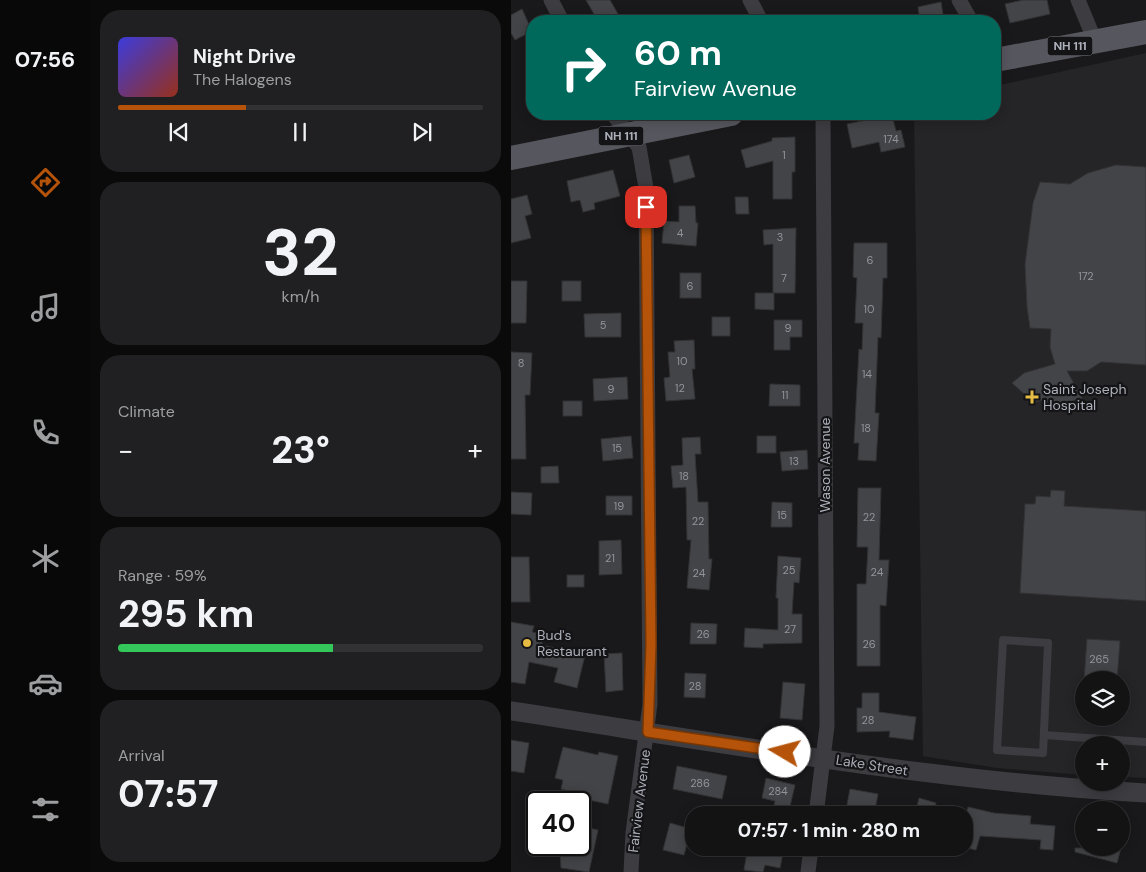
<!DOCTYPE html>
<meta charset="utf-8">
<style>
:root{--surface:#131314;--page:#202022;--text:#f1f3f6;--muted:#9d9ea0;--line:#323234;--accent:#b45309}
body{margin:0;font-family:"DM Sans",sans-serif;background:var(--page);color:var(--text);height:100vh;display:flex;flex-direction:column;font-size:19px;white-space:nowrap}
*{box-sizing:border-box;margin:0}
p{font-size:16px;color:var(--muted)}
.icon{flex:none;width:28px;height:28px;fill:none;stroke:currentColor;stroke-width:2;stroke-linecap:round;stroke-linejoin:round}
.map{position:relative;flex:1;overflow:hidden}
.drawer{display:flex;flex-direction:column;gap:10px;padding:10px;background:#0a0a0b;width:421px}
.drawer>*{flex:none}
.guide{position:absolute;left:15px;top:15px;width:475px;height:105px;border-radius:20px;box-shadow:0 2px 12px #0003,0 0 0 1px var(--line);background:#00695c;color:#fff;overflow:hidden}
.controls{position:absolute;left:564px;top:671px;display:grid;gap:10px}
.controls a{display:grid;place-items:center;width:55px;height:55px;border-radius:50%;background:var(--surface);box-shadow:0 2px 12px #0003,0 0 0 1px var(--line);font-size:25px}
.speed{position:absolute;left:15px;top:791px;display:flex;gap:10px;font-size:25px;font-weight:700;text-align:center}
.speed>*{display:grid;place-content:center;width:65px;height:65px;border-radius:50%;background:var(--surface);box-shadow:0 2px 12px #0003,0 0 0 1px var(--line);line-height:1}
.speed .limit{border:2px solid #111;border-radius:8px;background:#fff;color:#111}
.pin{position:absolute;display:grid;place-items:center;width:42px;height:42px;color:#fff;margin:-21px;border-radius:10px;box-shadow:0 2px 8px #0006}
.me{position:absolute;width:55px;margin:-28px;rotate:278deg;stroke-linejoin:round;filter:drop-shadow(0 0 4px #0008)}
.turn{display:flex;align-items:center;gap:18px;height:105px;padding:0 25px;font-size:22px}
.turn .icon{width:65px;height:65px;stroke-width:2.5}
.turn b{display:block;font-size:35px;line-height:42px}
.big{font-size:38px;font-weight:700;line-height:1.1}
.drawer .widget{flex:1;display:flex;flex-direction:column;justify-content:center;gap:8px;min-width:0;padding:0 18px;border-radius:20px;background:var(--page)}
.drawer .dial{align-items:center;gap:0}
.dial b{font-size:65px;line-height:1}
.song{display:flex;align-items:center;gap:15px}
.cover{width:60px;height:60px;border-radius:8px;background:linear-gradient(135deg,hsl(240 70% 55%),hsl(10 70% 35%))}
.played{height:5px;border-radius:2px;background:linear-gradient(90deg,var(--accent) 35%,var(--line) 35%)}
.keys{display:flex;justify-content:space-around;direction:ltr}
.heat{display:flex;justify-content:space-between;align-items:center;font-size:28px;direction:ltr}
.charge{height:8px;border-radius:4px;background:linear-gradient(90deg,#34c759 59%,var(--line) 0)}
.trip{position:absolute;left:174px;top:806px;width:288px;height:50px;border-radius:20px;background:var(--surface);box-shadow:0 2px 12px #0003,0 0 0 1px var(--line);font-weight:700;line-height:50px;text-align:center}
main{display:flex;flex:1;min-height:0}
.tab-bar{display:flex;flex-direction:column;width:90px;justify-content:space-around;align-items:center;background:#080808;color:var(--muted)}
.tab-bar .icon{width:35px;height:35px}
.tab-bar .active{color:var(--accent)}
.tab-bar b{font-size:22px;color:var(--text)}
.map>svg:first-child{display:block}
.built{fill:#252528;fill-rule:evenodd}
.building{fill:#434447;stroke:#333336}
.lines{fill:none;stroke-linecap:round;stroke-linejoin:round}
.service{stroke:#3c3c41;stroke-width:8}
.minor{stroke:#3c3c41;stroke-width:15}
.tertiary{stroke:#3c3c41;stroke-width:19}
.primary{stroke:#56575e;stroke-width:24}
.route-casing{stroke:#753606;stroke-width:12}
.route{stroke:#b45309;stroke-width:9}
.poi-dot{fill:#e7bc44;stroke:#141416;stroke-width:2}
.labels{text-anchor:middle;dominant-baseline:central;stroke-width:4.5;stroke-linejoin:round;paint-order:stroke}
.number-label{font-size:11px;fill:#92949c}
.shield{fill:#141416;stroke:#7e8088;stroke-width:1}
.shield-label{font-size:12px;font-weight:bold;fill:#acafb9}
.poi-label{font-size:14px;fill:#acafb9;stroke:#141416;text-anchor:start}
.street-label{font-size:14px;fill:#acafb9;stroke:#141416}
</style>
<main>
<nav class="tab-bar">
<b>07:56</b>
<svg class="icon active" aria-label="directions" viewBox="0 0 24 24"><path d="M12 3l9 9-9 9-9-9zM9 14v-3h6M13 9l2 2-2 2"/></svg>
<svg class="icon" aria-label="music" viewBox="0 0 24 24"><path d="M9 18V5l10-2v13"/><circle cx="6" cy="18" r="3"/><circle cx="16" cy="16" r="3"/></svg>
<svg class="icon" aria-label="phone" viewBox="0 0 24 24"><path d="M5 4h4l2 5-3 2q2 4 5 5l2-3 5 2v4C11 20 4 13 5 4z"/></svg>
<svg class="icon" aria-label="climate" viewBox="0 0 24 24"><path d="M12 3v18M4 7l16 10M4 17L20 7"/></svg>
<svg class="icon" aria-label="car" viewBox="0 0 24 24"><path d="M5 17H2v-5l4-1 3-4h7l3 4 3 1v5h-3M9 17h6M6 11h13"/><circle cx="7" cy="17" r="2"/><circle cx="17" cy="17" r="2"/></svg>
<svg class="icon" aria-label="filters" viewBox="0 0 24 24"><path d="M4 7h16M4 17h16"/><circle cx="9" cy="7" r="2"/><circle cx="15" cy="17" r="2"/></svg>
</nav>
<section class="drawer">
<div class="widget">
<div class="song"><i class="cover"></i><div><b>Night Drive</b><p>The Halogens</p></div></div>
<div class="played"></div>
<div class="keys"><svg class="icon" aria-label="previous" viewBox="0 0 24 24"><path d="M18 5L8 12l10 7zM5 5v14"/></svg><svg class="icon" aria-label="pause" viewBox="0 0 24 24"><path d="M8 5v14M16 5v14"/></svg><svg class="icon" aria-label="next" viewBox="0 0 24 24"><path d="M6 5l10 7-10 7zM19 5v14"/></svg></div>
</div>
<div class="widget dial"><b>32</b><p>km/h</p></div>
<div class="widget"><p>Climate</p>
<div class="heat"><a>−</a><b class="big">23°</b><a>+</a></div>
</div>
<div class="widget"><p>Range · 59%</p><b class="big">295 km</b><div class="charge"></div></div>
<div class="widget"><p>Arrival</p><b class="big">07:57</b></div>
</section>
<div class="map">
<svg width="635" height="872" viewBox="0 0 635 872">
<rect width="100%" height="100%" fill="#19191b"/>
<path class="built" d="M 635,53 L 635,778 L 610,777 L 610,745 L 572,745 L 572,775 L 486,768 L 412,756 L 403,114 L 484,114 L 484,86 ZM 572,680 L 610,680 L 610,718 L 572,718 Z"/>
<g class="building">
<polygon points="75,0 99,0 111,21 87,21"/>
<polygon points="512,0 536,0 539,14 499,23 494,4"/>
<polygon points="430,2 433,21 409,21 407,7"/>
<polygon points="11,9 21,31 4,40 0,33 0,15"/>
<polygon points="381,115 385,131 390,130 394,147 370,152 368,142 341,148 336,124"/>
<polygon points="284,137 284,172 281,172 281,199 262,199 262,161 235,168 230,150 261,141 261,138"/>
<polygon points="178,155 184,177 163,183 158,160"/>
<polygon points="605,165 635,167 635,365 590,362 576,371 556,371 571,398 537,409 535,400 522,402 501,383 513,373 544,364 539,347 540,329 519,328 516,307 514,264 522,203 529,182 559,184 577,173"/>
<polygon points="102,170 109,196 83,203 84,209 72,212 69,200 60,202 56,181"/>
<polygon points="16,195 21,214 14,216 20,238 0,243 0,199"/>
<polygon points="224,197 237,197 238,214 225,214"/>
<polygon points="168,206 184,206 185,223 187,223 185,246 151,243 153,221 168,222"/>
<polygon points="285,228 284,293 262,293 262,244 253,245 252,230"/>
<polygon points="343,243 376,243 376,278 372,278 370,338 367,337 364,413 368,413 365,461 347,460 348,443 343,443 348,349 351,350 352,323 344,323 346,278 342,277"/>
<rect x="169" y="273" width="21" height="25"/>
<polygon points="0,281 16,281 15,323 0,323"/>
<rect x="51" y="281" width="19" height="20"/>
<polygon points="244,293 263,293 263,310 244,309"/>
<polygon points="110,313 110,337 74,337 73,314"/>
<rect x="201" y="317" width="18" height="19"/>
<polygon points="263,320 291,320 291,337 279,337 279,350 263,350"/>
<polygon points="183,340 184,369 181,369 184,399 155,401 153,378 159,377 157,352 164,352 163,341"/>
<polygon points="0,352 21,353 19,395 14,395 15,459 0,459"/>
<polygon points="116,377 117,399 83,401 82,379"/>
<polygon points="259,384 289,385 289,406 258,406"/>
<rect x="52" y="401" width="19" height="15"/>
<polygon points="120,436 122,458 92,461 90,439"/>
<rect x="246" y="436" width="19" height="17"/>
<polygon points="189,437 190,454 184,454 187,502 197,502 198,559 201,559 198,590 176,588 180,540 176,540 175,487 162,488 160,466 172,465 171,438"/>
<polygon points="296,450 297,469 271,471 269,452"/>
<polygon points="47,466 48,483 30,483 30,467"/>
<polygon points="347,488 370,488 368,560 378,560 375,606 369,605 369,666 346,666 346,584 355,584 357,547 346,547"/>
<polygon points="540,490 554,491 553,506 635,511 635,601 509,593 514,504 524,504 525,496 539,497"/>
<polygon points="0,492 21,493 20,515 0,514"/>
<rect x="95" y="496" width="26" height="19"/>
<polygon points="261,502 281,503 281,527 260,527"/>
<polygon points="110,540 111,574 88,575 88,541"/>
<polygon points="267,556 290,558 288,583 283,582 281,614 291,614 291,643 252,644 252,648 233,647 234,628 267,630 267,598 265,598"/>
<polygon points="0,557 18,557 19,602 0,602"/>
<rect x="56" y="575" width="17" height="12"/>
<polygon points="0,622 23,626 21,632 33,634 31,645 74,655 66,688 43,682 47,668 18,662 14,684 0,682"/>
<polygon points="180,623 206,624 205,644 179,644"/>
<polygon points="576,639 609,641 606,680 573,680"/>
<polygon points="111,653 112,690 95,692 93,654"/>
<polygon points="174,673 195,674 194,698 173,697"/>
<polygon points="272,682 294,684 291,720 269,718"/>
<polygon points="351,693 368,693 368,712 405,717 402,740 378,737 379,731 346,732 346,708 351,708"/>
<polygon points="0,740 18,743 13,773 0,771"/>
<polygon points="52,747 87,755 88,752 107,756 97,804 78,800 79,796 50,789 52,780 44,778"/>
<polygon points="166,766 216,776 211,799 162,789"/>
<polygon points="255,778 284,785 277,815 261,815 264,801 251,798"/>
<polygon points="339,789 367,794 363,815 334,815"/>
<polygon points="408,798 425,803 422,815 404,815"/>
<polygon points="457,807 483,813 520,816 519,824 544,826 542,850 529,849 530,840 469,836 465,850 452,847 452,825"/>
<polygon points="159,823 180,829 173,855 152,850"/>
<polygon points="69,826 87,830 78,872 50,868 49,849 64,852 66,845 69,845"/>
<polygon points="251,848 273,848 269,868 254,865 252,872 233,870 236,852 249,855"/>
<polygon points="564,848 610,848 606,863 564,852"/>
</g>
<g class="lines">
<g class="service">
<polygon points="492,640 537,643 532,753 486,750"/>
<polyline points="533,735 635,742"/>
</g>
<g class="minor">
<polyline points="40,0 51,21"/>
<polyline points="239,0 250,21"/>
<polyline points="448,0 460,21"/>
<polyline points="567,0 584,41"/>
<polyline points="102,114 128,147 135,188 139,704 122,833 120,872"/>
<polyline points="305,815 316,726 312,114"/>
<polyline points="297,872 300,848"/>
</g>
<path class="tertiary" d="M 0,711 C 211,743 422,781 635,793"/>
<g class="primary">
<polyline points="484,60 635,32"/>
<polyline points="0,158 220,114"/>
</g>
</g>
<g class="lines">
<g class="route-casing">
<polyline id="route" points="135,207 140,644 137,732 274,752"/>
</g>
<use href="#route" class="route"/>
</g>
<g class="poi-dot">
<path d="M518.5 389.5h5v5h5v5h-5v5h-5v-5h-5v-5h5z"/>
<circle cx="16" cy="643" r="5"/>
</g>
<g class="labels">
<g class="number-label">
<text x="380" y="139">174</text>
<text x="273" y="155">1</text>
<text x="169" y="233">4</text>
<text x="269" y="237">3</text>
<text x="359" y="260">6</text>
<text x="575" y="276">172</text>
<text x="273" y="278">7</text>
<text x="179" y="286">6</text>
<text x="358" y="309">10</text>
<text x="92" y="325">5</text>
<text x="277" y="328">9</text>
<text x="171" y="361">10</text>
<text x="10" y="363">8</text>
<text x="356" y="374">14</text>
<text x="169" y="388">12</text>
<text x="100" y="389">9</text>
<text x="274" y="395">11</text>
<text x="355" y="428">18</text>
<text x="106" y="448">15</text>
<text x="283" y="461">13</text>
<text x="173" y="476">18</text>
<text x="108" y="506">19</text>
<text x="271" y="515">15</text>
<text x="358" y="517">22</text>
<text x="187" y="521">22</text>
<text x="99" y="558">21</text>
<text x="278" y="570">25</text>
<text x="366" y="572">24</text>
<text x="188" y="573">24</text>
<text x="279" y="629">27</text>
<text x="192" y="634">26</text>
<text x="358" y="644">26</text>
<text x="588" y="659">265</text>
<text x="184" y="686">28</text>
<text x="357" y="720">28</text>
<text x="189" y="783">286</text>
<text x="267" y="791">284</text>
</g>
<g class="shield">
<rect x="536.5" y="36.5" width="45" height="19" rx="4"/>
<rect x="87.5" y="126.5" width="45" height="19" rx="4"/>
</g>
<g class="shield-label">
<text x="559" y="46">NH 111</text>
<text x="110" y="136">NH 111</text>
</g>
<g class="poi-label">
<text x="532" y="389">Saint Joseph<tspan x="532" dy="16">Hospital</tspan></text>
<text x="26" y="635">Bud's<tspan x="26" dy="16">Restaurant</tspan></text>
</g>
<g class="street-label">
<text transform="translate(314 465) rotate(-90)">Wason Avenue</text>
<text transform="translate(361 765) rotate(9)">Lake Street</text>
<text transform="translate(128 801) rotate(-83)">Fairview Avenue</text>
</g>
</g>
</svg>
<div class="controls">
<a><svg class="icon" aria-label="layers" viewBox="0 0 24 24"><path d="M12 4l9 5-9 5-9-5zM3 14l9 5 9-5"/></svg></a>
<a>+</a>
<a>−</a>
</div>
<div class="speed"><div class="limit">40</div></div>
<div class="pin" style="left:135px;top:207px;background:#d93025"><svg class="icon" aria-label="arrive" viewBox="0 0 24 24"><path d="M6 21V4h12l-3 4 3 4H6"/></svg></div>
<svg class="me" style="left:274px;top:752px" viewBox="-20 -20 40 40"><circle r="19" fill="#fff"/><path d="M0-13L10 11 0 6-10 11z" fill="#b45309"/></svg>
<div class="trip">07:57 · 1 min · 280 m</div>
<div class="guide">
<div class="turn"><svg class="icon" aria-label="right" viewBox="0 0 24 24"><path d="M7 20v-9h11M14 6l5 5-5 5"/></svg><div><b>60 m</b>Fairview Avenue</div></div>
</div>
</div>
</main>
